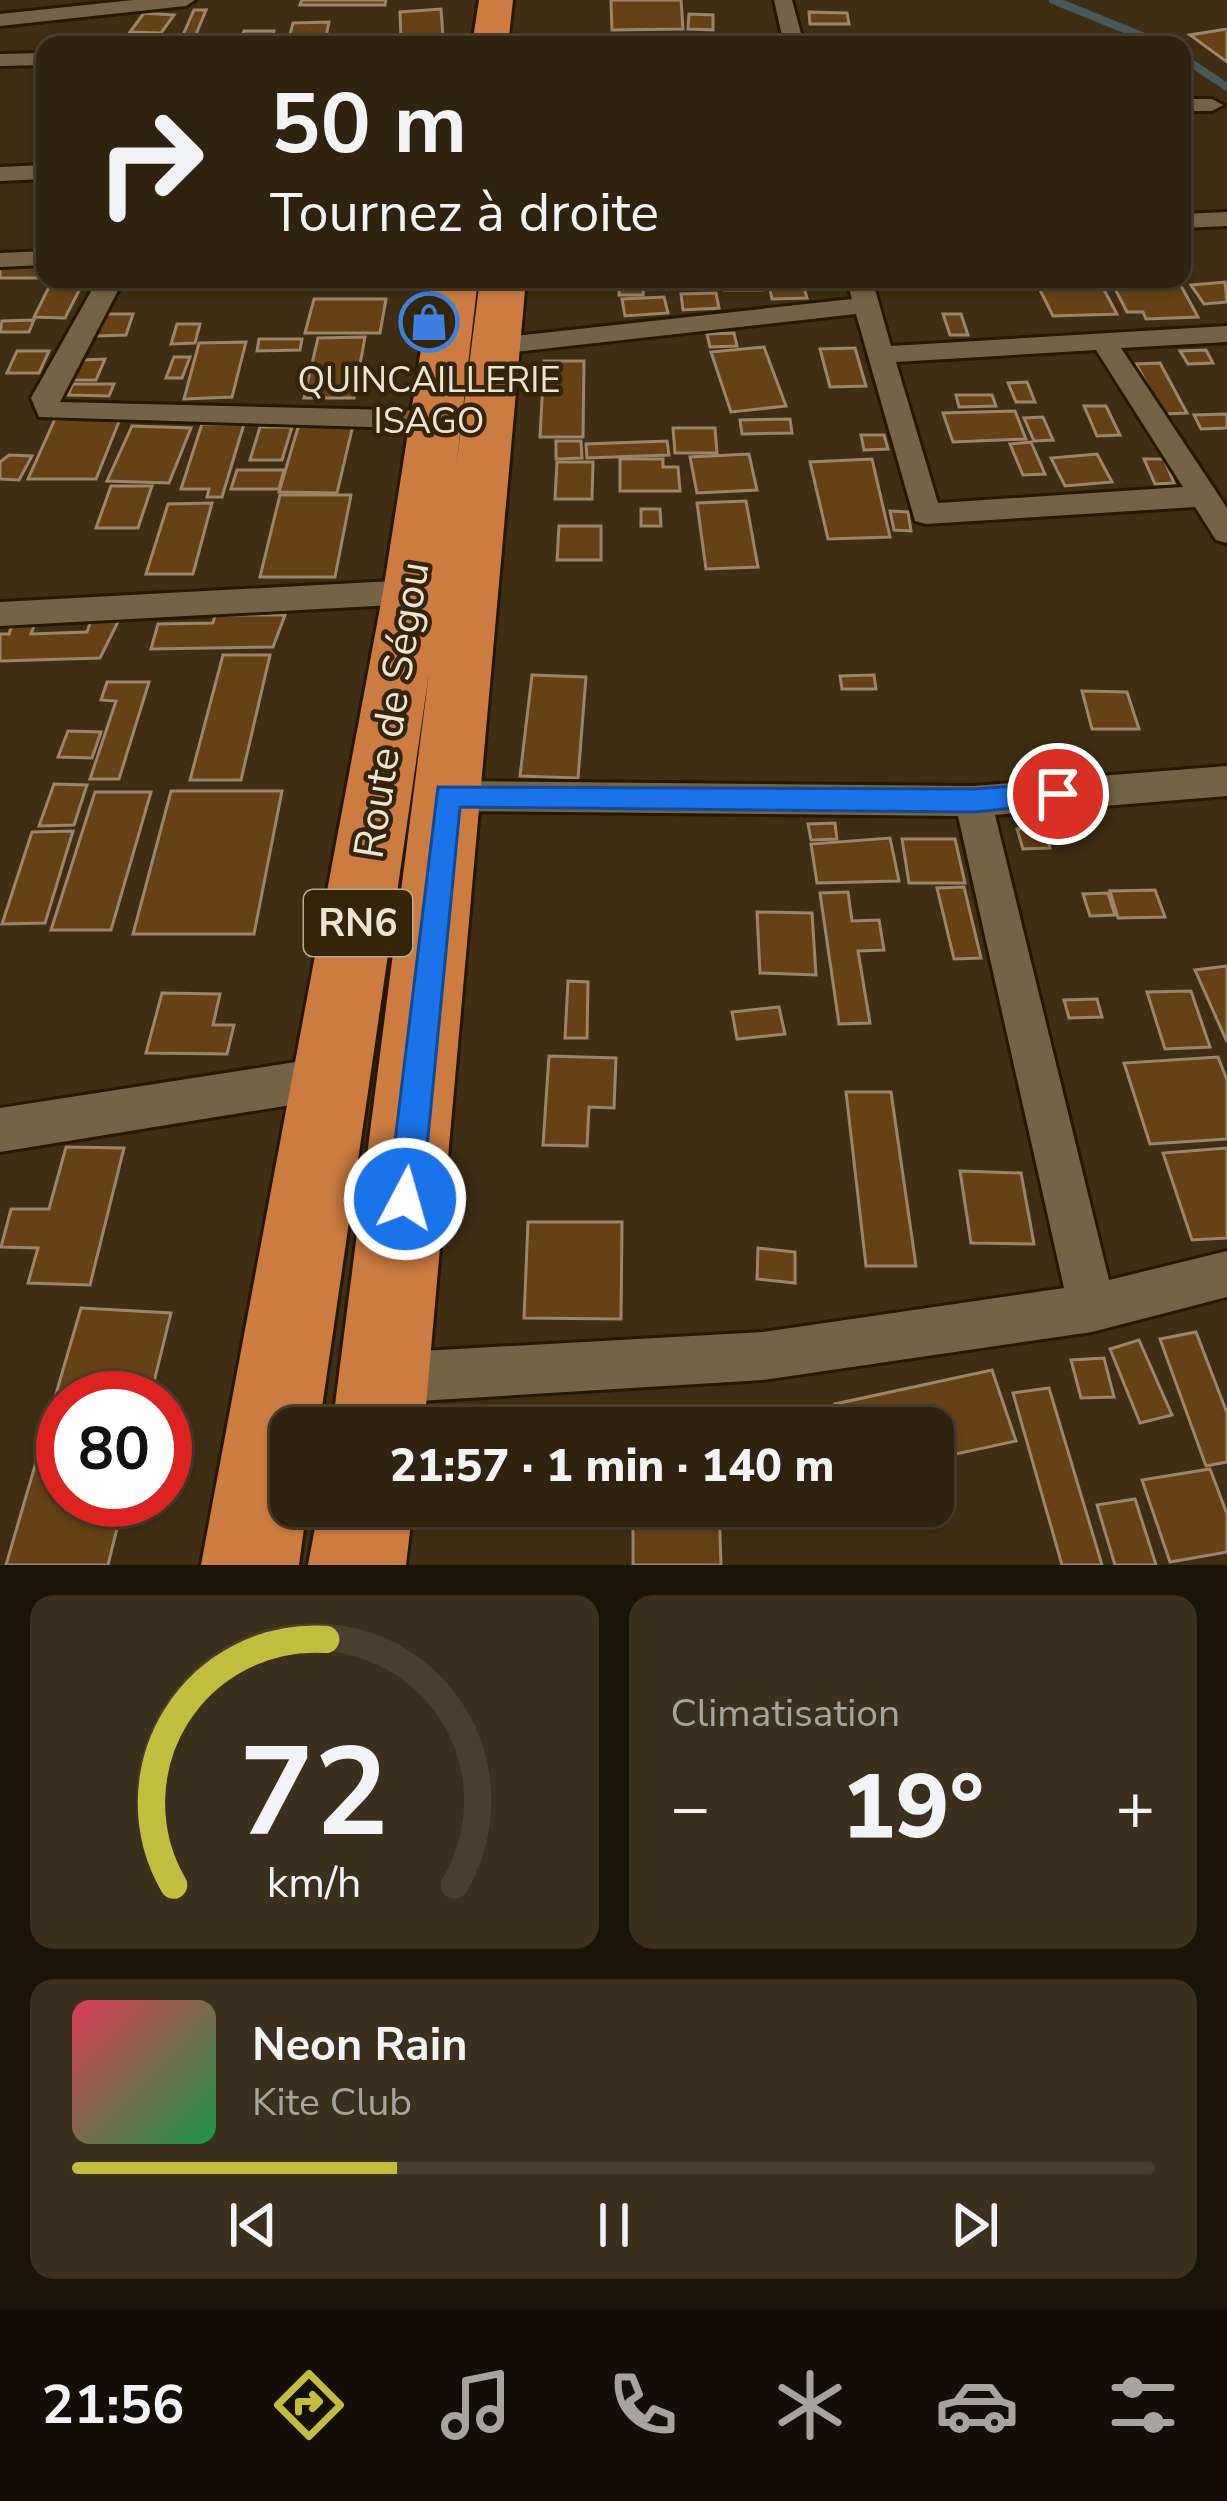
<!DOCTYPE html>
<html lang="fr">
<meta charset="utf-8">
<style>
:root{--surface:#2f220f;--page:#3b2f1d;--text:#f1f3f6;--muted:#a7a49e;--line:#4a3f2f;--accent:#c3bd3f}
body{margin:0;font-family:"Nunito Sans",sans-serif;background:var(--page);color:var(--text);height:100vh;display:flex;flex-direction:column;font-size:45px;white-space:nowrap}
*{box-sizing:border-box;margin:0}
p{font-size:39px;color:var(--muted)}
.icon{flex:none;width:66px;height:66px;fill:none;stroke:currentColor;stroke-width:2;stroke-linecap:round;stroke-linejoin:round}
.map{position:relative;height:1565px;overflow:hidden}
.panel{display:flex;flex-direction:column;gap:30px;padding:30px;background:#1a1308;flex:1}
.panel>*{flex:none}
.top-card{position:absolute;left:36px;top:36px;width:1155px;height:252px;border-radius:24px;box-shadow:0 3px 9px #0004,0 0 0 3px var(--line);background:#2f220f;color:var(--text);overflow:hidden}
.speed{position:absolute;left:36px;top:1371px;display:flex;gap:24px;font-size:60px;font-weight:700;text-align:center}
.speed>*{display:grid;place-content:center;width:156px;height:156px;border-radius:50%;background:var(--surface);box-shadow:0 3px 9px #0004,0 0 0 3px var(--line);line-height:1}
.speed .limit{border:18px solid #d22;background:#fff;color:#111}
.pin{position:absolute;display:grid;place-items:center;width:102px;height:102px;color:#fff;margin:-51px;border:6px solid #fff;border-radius:50%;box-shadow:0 3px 12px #0007}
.me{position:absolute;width:132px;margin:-66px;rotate:6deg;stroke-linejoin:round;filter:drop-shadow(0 0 9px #0008)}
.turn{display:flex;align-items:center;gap:42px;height:252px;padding:0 36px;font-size:54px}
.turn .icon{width:156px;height:156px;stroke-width:2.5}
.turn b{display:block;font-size:84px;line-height:102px}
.big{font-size:90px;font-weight:800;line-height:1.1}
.panel .widget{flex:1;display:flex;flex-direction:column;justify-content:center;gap:18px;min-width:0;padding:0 42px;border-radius:24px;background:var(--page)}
.panel .dial{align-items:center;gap:0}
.dial svg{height:312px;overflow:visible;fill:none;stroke:var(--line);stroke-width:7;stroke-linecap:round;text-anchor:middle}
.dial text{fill:var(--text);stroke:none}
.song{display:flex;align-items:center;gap:36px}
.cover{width:144px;height:144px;border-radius:18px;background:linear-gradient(135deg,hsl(350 70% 55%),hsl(140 70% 35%))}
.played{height:12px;border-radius:6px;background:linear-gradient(90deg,var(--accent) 30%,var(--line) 30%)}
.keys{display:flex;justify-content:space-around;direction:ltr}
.heat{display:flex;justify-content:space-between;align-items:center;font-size:66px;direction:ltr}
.panel .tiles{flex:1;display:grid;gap:30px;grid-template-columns:1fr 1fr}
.widget:last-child{grid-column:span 2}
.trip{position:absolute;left:270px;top:1407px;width:684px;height:120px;border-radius:24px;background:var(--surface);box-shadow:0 3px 9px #0004,0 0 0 3px var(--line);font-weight:800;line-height:120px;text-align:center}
.tab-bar{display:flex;height:192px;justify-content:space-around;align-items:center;background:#130e06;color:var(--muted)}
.tab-bar .icon{width:84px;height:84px}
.tab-bar .current{color:var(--accent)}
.tab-bar b{font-size:54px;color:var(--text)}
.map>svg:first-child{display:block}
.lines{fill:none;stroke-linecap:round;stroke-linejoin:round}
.stream{stroke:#47595a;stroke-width:8}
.building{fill:#654115;stroke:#9c846b;stroke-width:3}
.street-casing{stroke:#251600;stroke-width:6}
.highway-casing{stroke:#251600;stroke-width:6}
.street{fill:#756347;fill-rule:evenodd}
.highway{fill:#cc7c41;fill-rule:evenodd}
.route{fill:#1a73e8;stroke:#114b97;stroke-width:3}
.labels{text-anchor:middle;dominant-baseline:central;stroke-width:9;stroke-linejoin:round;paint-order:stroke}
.far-poi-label{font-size:36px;fill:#eee4d4;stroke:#34250a}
.shield{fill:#34250a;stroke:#b6ab97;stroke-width:3}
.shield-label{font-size:39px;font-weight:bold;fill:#eee4d4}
.street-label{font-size:42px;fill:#eee4d4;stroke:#34250a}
</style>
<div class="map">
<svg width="1227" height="1565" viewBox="0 0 1227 1565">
<rect width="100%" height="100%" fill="#3f2e14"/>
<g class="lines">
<g class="stream">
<polyline points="1053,0 1164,45"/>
<polyline points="1182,57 1227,87"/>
</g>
</g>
<g class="building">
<polygon points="302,0 386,0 385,5 300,5"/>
<polygon points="611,0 681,0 683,29 612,30"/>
<polygon points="441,9 443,37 401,39 400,12"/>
<polygon points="194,10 206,10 192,44 179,44"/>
<polygon points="809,12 847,13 849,24 810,24"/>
<polygon points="144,13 174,15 161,33 130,32"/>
<polygon points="689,14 713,15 713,30 688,29"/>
<polygon points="329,22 325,41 288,42 293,23"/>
<polygon points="1227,29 1227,62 1190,35"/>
<polygon points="244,31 274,31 270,44 240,45"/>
<rect x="0" y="261" width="45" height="17"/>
<polygon points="53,279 85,279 65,318 34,317"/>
<polygon points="620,279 644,279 643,295 619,295"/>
<polygon points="723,279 761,279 762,290 724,290"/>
<polygon points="950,279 1040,279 1043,285 954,289"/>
<polygon points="1110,279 1179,282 1198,317 1146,319 1143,312 1127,312"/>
<polygon points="1225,282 1227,302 1204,304 1191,285"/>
<polygon points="803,284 807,298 772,299 769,285"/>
<polygon points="1102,286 1117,314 1053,316 1039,288"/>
<polygon points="716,293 719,308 683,310 681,294"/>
<polygon points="664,297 668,313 625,316 622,299"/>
<polygon points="314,299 386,299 380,333 305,333"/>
<polygon points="104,314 133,314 126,335 96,336"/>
<polygon points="943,314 961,314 968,335 950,335"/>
<polygon points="34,320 29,332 0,332 2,321"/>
<polygon points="177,324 200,324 195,343 171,344"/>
<polygon points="734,333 737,346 710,347 707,334"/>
<polygon points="365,337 354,398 304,398 318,338"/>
<polygon points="259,339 302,339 300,350 257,351"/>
<polygon points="246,342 232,397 184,399 199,343"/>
<polygon points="764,347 786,406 731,412 711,352"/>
<polygon points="855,348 866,386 830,387 820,349"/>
<polygon points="1206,350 1213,363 1188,364 1180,351"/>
<polygon points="17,351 49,351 39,373 7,373"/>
<polygon points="174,357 190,357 182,378 166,378"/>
<polygon points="105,359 96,380 73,380 82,360"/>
<polygon points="544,361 584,361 583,437 540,437"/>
<polygon points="1160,363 1187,413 1163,414 1136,364"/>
<polygon points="1027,382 1035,402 1016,402 1008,383"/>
<polygon points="73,384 114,384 109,396 68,395"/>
<polygon points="956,395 992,395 996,406 959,407"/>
<polygon points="1084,406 1106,406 1120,435 1097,436"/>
<polygon points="1015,411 1026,439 953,442 943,413"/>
<polygon points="1227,414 1227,428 1201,429 1194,415"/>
<polygon points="1043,417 1053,440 1034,441 1024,418"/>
<polygon points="55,419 120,419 96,479 28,479"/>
<polygon points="790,419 792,433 742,434 740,420"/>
<polygon points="202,424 244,424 222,497 207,497 209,489 181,489"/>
<polygon points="299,424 353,425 337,493 279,492"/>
<polygon points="132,426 191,428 169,483 107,481"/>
<polygon points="260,427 292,427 282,460 250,460"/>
<polygon points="673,428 715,428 717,453 675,453"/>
<polygon points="861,435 884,435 888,449 864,450"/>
<polygon points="556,441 581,441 582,458 556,459"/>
<polygon points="667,441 669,455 587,458 586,444"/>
<polygon points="1031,442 1045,474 1023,475 1010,444"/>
<polygon points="749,454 757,490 697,493 690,457"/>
<polygon points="1097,454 1112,482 1065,486 1051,458"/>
<polygon points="9,455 32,456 19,480 0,479 0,462"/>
<polygon points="620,459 663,459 663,467 678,467 680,491 620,491"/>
<polygon points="872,459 890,537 828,539 810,462"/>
<polygon points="1144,459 1164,459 1174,483 1155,484"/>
<polygon points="557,462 593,462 592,499 555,499"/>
<polygon points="237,470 284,470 279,489 231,489"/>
<polygon points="111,486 152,486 138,528 96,528"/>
<polygon points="280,495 351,495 335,577 260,577"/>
<polygon points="746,501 758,567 706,569 697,503"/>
<polygon points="212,503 193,574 146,574 168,504"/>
<polygon points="641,509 660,509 661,526 641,526"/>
<polygon points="890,511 908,512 911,531 894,530"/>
<polygon points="559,526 601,526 601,560 557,560"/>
<polygon points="215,615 285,615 273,647 151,649 158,624 213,623"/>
<polygon points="37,618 31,634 87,632 91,620 119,620 100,658 0,661 0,634 9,634 14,619"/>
<polygon points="223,655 270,655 241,780 190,780"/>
<polygon points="532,675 586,677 578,778 520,776"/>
<polygon points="874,675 876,689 842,689 840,676"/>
<polygon points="107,682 149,682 119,779 90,779 116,701 101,700"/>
<polygon points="1082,691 1127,692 1139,729 1092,729"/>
<polygon points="68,731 101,732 92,758 58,757"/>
<polygon points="54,784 87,785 74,825 39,826"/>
<polygon points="171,791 282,791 254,934 133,934"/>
<polygon points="95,792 151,792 111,930 51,930"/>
<polygon points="835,823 837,839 811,840 808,824"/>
<polygon points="1044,828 1050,848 1023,849 1017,829"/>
<polygon points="73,831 45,923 2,924 32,832"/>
<polygon points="890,838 899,881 817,883 811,844"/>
<polygon points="902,839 955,839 965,883 909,883"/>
<polygon points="964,887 981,958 954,959 937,888"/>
<polygon points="1155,890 1165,917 1118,918 1110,891"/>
<polygon points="848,892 852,921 879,920 884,950 858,951 870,1023 839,1024 820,893"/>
<polygon points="1108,893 1115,915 1090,916 1083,894"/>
<polygon points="757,912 812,913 816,975 760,973"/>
<polygon points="1227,966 1227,1042 1195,970"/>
<polygon points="568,981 588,982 587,1038 565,1038"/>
<polygon points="1191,991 1210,1047 1165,1049 1147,992"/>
<polygon points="162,993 220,994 213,1025 234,1025 227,1054 146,1053"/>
<polygon points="1097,999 1102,1017 1069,1018 1064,1000"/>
<polygon points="779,1007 785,1034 737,1039 732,1012"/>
<polygon points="549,1056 616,1058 614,1108 589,1107 587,1146 543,1145"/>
<polygon points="1218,1057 1227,1080 1227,1139 1150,1144 1124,1063"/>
<polygon points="846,1092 891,1092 916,1266 866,1266"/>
<polygon points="66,1147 124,1148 90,1285 28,1283 38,1248 1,1247 11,1209 49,1209"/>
<polygon points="1227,1148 1227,1238 1192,1240 1163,1153"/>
<polygon points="960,1171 1021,1173 1034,1244 971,1243"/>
<polygon points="528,1222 622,1222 621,1319 524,1318"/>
<polygon points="758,1248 795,1252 795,1283 757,1279"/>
<polygon points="81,1308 171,1313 150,1398 63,1398 63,1500 124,1500 108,1565 6,1565"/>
<polygon points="1196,1332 1227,1413 1227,1462 1206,1466 1160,1339"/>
<polygon points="1139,1340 1172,1415 1140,1423 1110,1349"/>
<polygon points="1104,1358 1114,1397 1081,1398 1071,1360"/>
<polygon points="992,1370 1016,1441 933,1459 933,1428 842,1428 835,1404"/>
<polygon points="1049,1388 1102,1565 1062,1565 1013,1393"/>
<polygon points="1210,1469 1227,1514 1227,1552 1170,1562 1142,1480"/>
<polygon points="1135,1499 1156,1565 1115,1565 1097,1505"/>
<polygon points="633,1506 719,1506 721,1565 633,1565"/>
</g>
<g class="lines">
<g class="street-casing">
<g id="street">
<polygon points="133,0 195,0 186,6 0,26 0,14"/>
<polygon points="774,0 792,0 804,45 784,45"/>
<polygon points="45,53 45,65 0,66 0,54"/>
<polygon points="1182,99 1212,99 1223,105 1212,111 1182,111"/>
<polygon points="45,165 45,179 0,181 0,167"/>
<polygon points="1227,212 1227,226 1182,228 1182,214"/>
<polygon points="45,251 45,265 0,267 0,253"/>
<polygon points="98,279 124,279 60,402 436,411 450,420 436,429 39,417 31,398"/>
<path d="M 846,279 L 872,279 L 891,346 L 1227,326 L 1227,342 L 1121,348 L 1227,508 L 1227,543 L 1216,540 L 1195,507 L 926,524 L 915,521 L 856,314 L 496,354 L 483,346 L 496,338 L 852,299 ZM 1096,350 L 1183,487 L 938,503 L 896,362 Z"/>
<polygon points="412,580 423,584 428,592 423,600 412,604 0,626 0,602"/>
<polygon points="1227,766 1227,796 995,815 1109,1280 1227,1251 1227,1297 1092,1332 763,1380 386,1403 369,1395 361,1378 369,1361 386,1353 763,1332 1064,1288 958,816 447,811 434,807 429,796 434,785 447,781 973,786"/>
<polygon points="334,1056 349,1062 355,1077 349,1092 334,1098 0,1152 0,1108"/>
</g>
</g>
<g class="highway-casing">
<g id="highway">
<polygon points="479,0 513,0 508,45 472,45"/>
<polygon points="432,279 478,279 456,468 480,279 526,279 424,1428 332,1428 429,673 319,1428 291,1428 291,1506 307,1506 299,1565 201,1565 383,592"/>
<polygon points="319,1506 413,1506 406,1565 308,1565"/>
</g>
</g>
<use href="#street" class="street"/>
<use href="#highway" class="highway"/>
</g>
<polygon class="route" points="1058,783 1068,786 1072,794 1068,803 973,812 460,807 422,1199 417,1211 405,1216 393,1211 388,1199 438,787 973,789"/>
<defs>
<g id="shop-ring" transform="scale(3)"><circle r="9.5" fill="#34250a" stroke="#3f7fe0" stroke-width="1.5"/><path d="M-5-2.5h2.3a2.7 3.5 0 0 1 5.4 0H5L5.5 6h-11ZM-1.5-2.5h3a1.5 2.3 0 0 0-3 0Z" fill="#3f7fe0"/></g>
</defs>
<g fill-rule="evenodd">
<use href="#shop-ring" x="429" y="322"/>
</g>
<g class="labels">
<g class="far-poi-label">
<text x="429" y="380">QUINCAILLERIE<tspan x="429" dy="41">ISAGO</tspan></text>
</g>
<rect class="shield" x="304" y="890" width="108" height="66" rx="9"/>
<g class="shield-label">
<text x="358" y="923">RN6</text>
</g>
<g class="street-label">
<text transform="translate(392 710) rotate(-81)">Route de Ségou</text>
</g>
</g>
</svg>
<div class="speed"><div class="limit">80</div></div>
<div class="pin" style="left:1058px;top:794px;background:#d93025"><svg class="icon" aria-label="arrive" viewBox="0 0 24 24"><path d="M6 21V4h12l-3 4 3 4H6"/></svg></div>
<svg class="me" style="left:405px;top:1199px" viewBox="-20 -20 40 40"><circle r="17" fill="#1a73e8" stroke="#fff" stroke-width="3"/><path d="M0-11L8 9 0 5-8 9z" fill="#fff"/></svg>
<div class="trip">21:57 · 1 min · 140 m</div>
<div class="top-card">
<div class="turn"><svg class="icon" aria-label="right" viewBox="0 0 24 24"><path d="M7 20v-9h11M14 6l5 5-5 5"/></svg><div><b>50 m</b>Tournez à droite</div></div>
</div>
</div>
<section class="panel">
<div class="tiles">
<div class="widget dial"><svg viewBox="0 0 100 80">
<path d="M14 69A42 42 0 1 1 86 69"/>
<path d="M14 69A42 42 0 0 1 53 6" stroke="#c3bd3f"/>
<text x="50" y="56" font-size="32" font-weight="700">72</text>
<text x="50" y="72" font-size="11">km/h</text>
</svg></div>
<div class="widget"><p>Climatisation</p>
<div class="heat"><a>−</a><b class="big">19°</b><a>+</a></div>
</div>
<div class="widget">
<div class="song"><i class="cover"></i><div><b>Neon Rain</b><p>Kite Club</p></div></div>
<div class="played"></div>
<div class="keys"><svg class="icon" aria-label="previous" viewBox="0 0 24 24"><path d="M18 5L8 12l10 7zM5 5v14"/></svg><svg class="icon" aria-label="pause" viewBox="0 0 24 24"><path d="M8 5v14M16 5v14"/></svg><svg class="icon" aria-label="next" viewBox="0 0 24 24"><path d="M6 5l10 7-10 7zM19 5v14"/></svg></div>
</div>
</div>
</section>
<nav class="tab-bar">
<b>21:56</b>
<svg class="icon current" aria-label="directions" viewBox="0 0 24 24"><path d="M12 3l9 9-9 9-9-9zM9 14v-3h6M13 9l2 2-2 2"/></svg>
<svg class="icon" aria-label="music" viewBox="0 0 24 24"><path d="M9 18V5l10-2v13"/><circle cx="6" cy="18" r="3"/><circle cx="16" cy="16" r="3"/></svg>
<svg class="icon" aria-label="phone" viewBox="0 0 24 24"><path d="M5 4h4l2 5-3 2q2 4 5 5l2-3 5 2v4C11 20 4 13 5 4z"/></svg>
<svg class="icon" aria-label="climate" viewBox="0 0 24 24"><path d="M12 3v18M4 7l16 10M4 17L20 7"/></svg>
<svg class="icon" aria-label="car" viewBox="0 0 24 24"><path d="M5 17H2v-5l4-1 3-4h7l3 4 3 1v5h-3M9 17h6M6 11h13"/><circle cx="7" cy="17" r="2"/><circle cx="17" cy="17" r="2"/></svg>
<svg class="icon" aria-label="filters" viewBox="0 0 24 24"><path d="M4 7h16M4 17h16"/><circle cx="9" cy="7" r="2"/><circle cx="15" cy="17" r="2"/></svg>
</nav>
